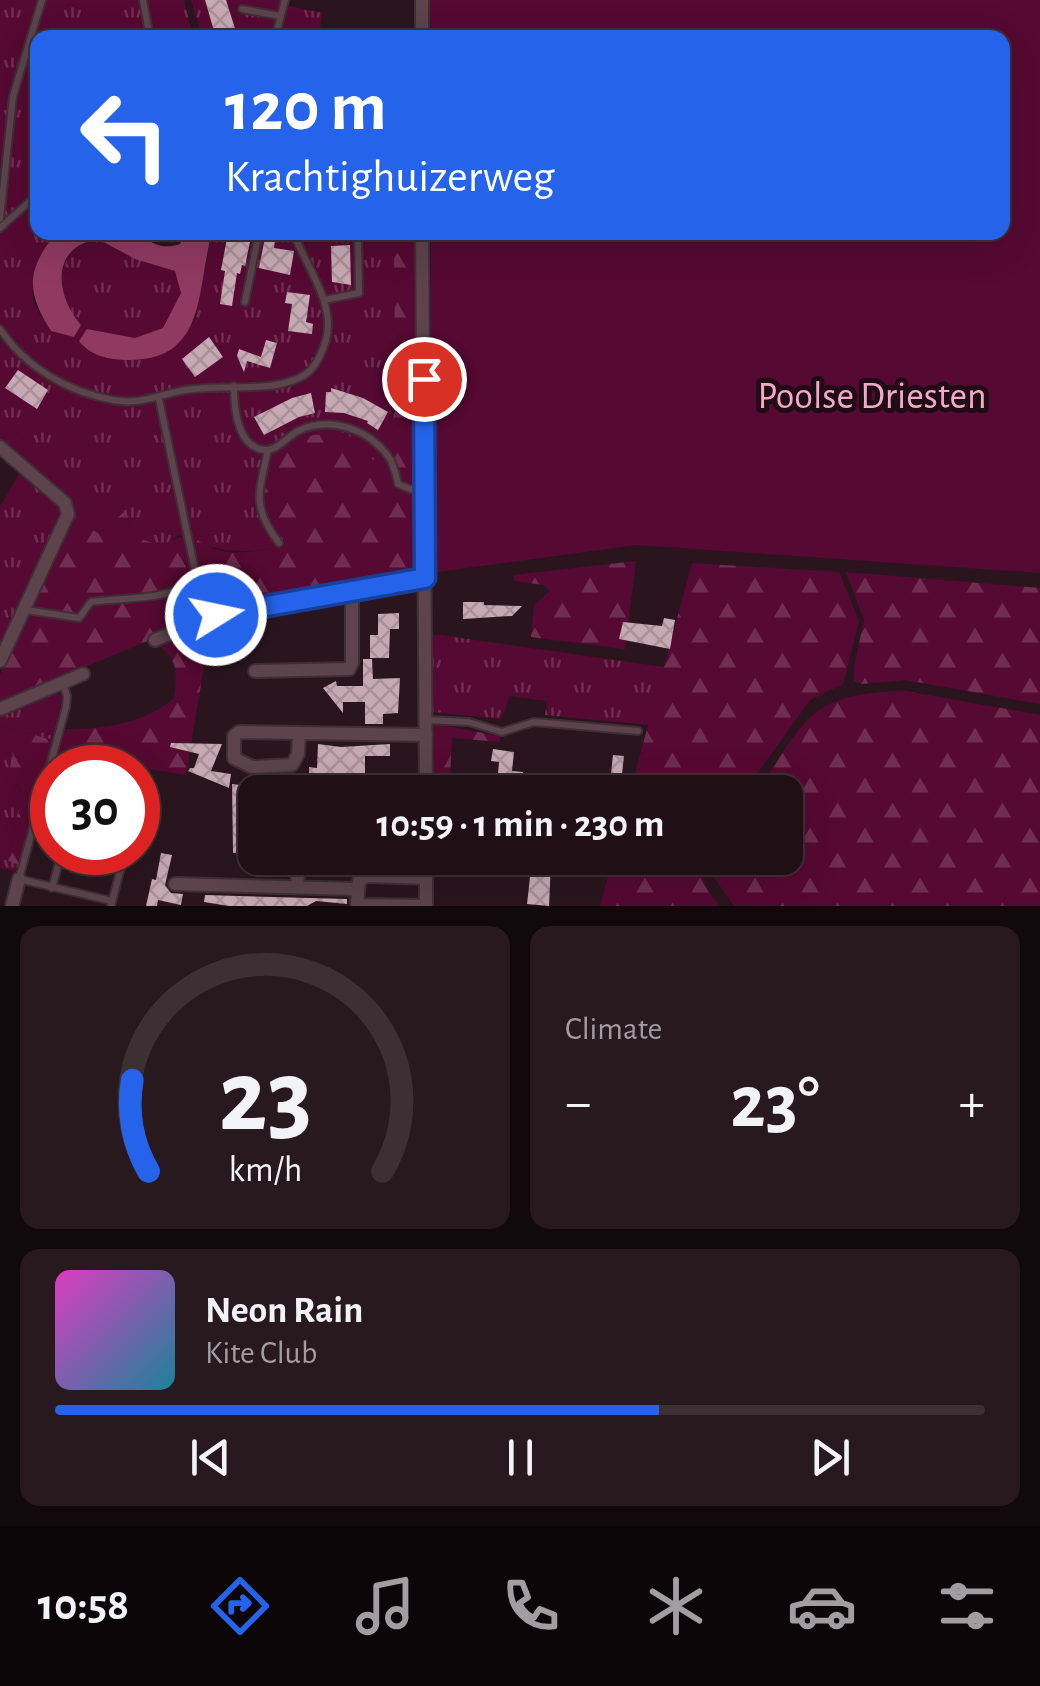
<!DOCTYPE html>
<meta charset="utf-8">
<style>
:root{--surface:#201016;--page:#28191f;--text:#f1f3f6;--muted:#a29da1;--line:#3d3035;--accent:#2563eb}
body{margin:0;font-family:"Alegreya Sans",sans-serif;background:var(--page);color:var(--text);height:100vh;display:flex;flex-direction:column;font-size:38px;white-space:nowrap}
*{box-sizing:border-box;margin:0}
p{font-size:32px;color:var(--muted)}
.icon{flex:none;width:55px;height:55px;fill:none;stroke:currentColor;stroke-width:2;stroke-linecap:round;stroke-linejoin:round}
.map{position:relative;height:906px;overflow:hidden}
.side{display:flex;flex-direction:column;gap:20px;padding:20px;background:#12090c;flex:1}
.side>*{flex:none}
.guide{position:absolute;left:30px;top:30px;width:980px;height:210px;border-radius:20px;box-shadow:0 10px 40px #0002,0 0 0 2px var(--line);background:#2563eb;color:#fff;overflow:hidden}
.speed{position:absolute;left:30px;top:745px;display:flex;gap:20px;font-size:50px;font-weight:700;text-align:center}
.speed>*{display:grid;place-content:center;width:130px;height:130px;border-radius:50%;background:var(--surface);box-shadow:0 10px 40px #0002,0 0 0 2px var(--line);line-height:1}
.speed .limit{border:15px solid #d22;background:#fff;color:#111}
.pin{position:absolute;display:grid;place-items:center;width:85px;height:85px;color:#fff;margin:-42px;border:5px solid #fff;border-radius:50%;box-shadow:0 2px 10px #0007}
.me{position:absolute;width:110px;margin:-55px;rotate:80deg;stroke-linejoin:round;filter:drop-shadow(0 0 8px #0008)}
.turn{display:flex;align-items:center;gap:35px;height:210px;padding:0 30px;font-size:45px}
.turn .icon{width:130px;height:130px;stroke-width:2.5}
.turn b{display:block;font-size:70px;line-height:85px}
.big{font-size:75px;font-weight:700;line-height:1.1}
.side .tile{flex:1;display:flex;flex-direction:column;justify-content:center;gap:15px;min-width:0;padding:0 35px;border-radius:20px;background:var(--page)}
.side .dial{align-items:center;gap:0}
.dial svg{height:260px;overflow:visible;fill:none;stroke:var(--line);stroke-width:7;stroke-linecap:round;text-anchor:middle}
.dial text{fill:var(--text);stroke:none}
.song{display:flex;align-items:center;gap:30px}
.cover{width:120px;height:120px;border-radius:15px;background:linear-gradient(135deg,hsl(310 70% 55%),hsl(190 70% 35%))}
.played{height:10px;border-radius:5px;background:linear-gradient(90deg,var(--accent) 65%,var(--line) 65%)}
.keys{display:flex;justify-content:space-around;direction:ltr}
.heat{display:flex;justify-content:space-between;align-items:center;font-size:55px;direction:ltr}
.side .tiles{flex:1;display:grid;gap:20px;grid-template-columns:1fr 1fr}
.tile:last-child{grid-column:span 2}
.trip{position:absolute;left:238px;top:775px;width:565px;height:100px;border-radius:20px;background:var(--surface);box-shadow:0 10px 40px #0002,0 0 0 2px var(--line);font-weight:700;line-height:100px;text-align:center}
.tab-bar{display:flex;height:160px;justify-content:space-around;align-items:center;background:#0d0609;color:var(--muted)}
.tab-bar .icon{width:70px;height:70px}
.tab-bar .current{color:var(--accent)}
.tab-bar b{font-size:45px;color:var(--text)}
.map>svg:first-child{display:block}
.grass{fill:url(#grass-tufts)}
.forest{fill:url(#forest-firs)}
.park{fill:#560932}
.water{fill:#903a61}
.building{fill:url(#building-cross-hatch)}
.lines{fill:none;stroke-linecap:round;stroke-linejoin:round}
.service-casing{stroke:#3f2f35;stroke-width:10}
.minor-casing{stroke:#3f2f35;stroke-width:16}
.service{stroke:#5c434c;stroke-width:6}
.minor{stroke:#5c434c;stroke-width:12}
.route-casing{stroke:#184099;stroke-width:25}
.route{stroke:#2563eb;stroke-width:18}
.labels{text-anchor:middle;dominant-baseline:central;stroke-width:10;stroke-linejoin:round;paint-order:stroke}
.park-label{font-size:38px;fill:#f3aac7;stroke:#200c15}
</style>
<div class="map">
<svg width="1040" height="906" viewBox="0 0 1040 906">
<defs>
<pattern id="grass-tufts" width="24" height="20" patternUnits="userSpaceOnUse" patternTransform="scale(2.5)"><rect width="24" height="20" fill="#560932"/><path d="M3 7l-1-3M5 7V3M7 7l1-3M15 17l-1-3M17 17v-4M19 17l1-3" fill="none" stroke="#6f2d50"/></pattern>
<pattern id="forest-firs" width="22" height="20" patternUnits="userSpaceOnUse" patternTransform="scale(2.5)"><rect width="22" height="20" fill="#560932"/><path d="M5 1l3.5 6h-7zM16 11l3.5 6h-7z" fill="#6f2d50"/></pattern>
<pattern id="building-cross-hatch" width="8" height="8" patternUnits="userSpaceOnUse" patternTransform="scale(2.5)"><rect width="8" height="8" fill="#c7a9b4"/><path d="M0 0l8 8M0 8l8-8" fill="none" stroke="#a89098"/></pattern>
</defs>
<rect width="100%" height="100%" fill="#2a151e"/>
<g class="grass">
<path d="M 0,0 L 184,0 L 192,32 L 192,38 L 38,38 L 38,232 L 57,233 C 44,248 28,282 34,302 C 38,313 46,322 51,331 L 74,337 L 81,325 C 76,320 70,313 66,307 C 54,283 65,240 96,240 C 110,240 119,252 131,256 C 143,261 166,262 175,271 C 190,287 174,316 163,328 L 135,338 L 87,329 L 83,347 L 114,360 L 137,360 L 164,353 L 195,320 L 212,233 L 394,233 L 395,411 C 388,430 388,449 376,465 L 360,442 L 269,517 L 284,539 L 275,549 C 235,553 216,552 179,535 L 163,546 L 134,537 L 119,559 L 114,554 L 130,524 L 127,511 L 100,534 L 88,528 L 96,501 L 0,419 Z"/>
<polygon points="191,0 281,0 280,4 322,13 319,37 202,37"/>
<polygon points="19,474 61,508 62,514 0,646 0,507"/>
<polygon points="433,634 664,667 649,725 545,715 547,701 510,696 501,719 433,712"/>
<polygon points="55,692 62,697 54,740 0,726 0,713"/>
<polygon points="0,750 13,754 17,785 23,795 7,859 19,865 15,871 0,868"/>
</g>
<g class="forest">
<path d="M 394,233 L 417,233 L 421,576 L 301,593 L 218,612 L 0,702 L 0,675 L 74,520 L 75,511 L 71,502 L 0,440 L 0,419 L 96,501 L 89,528 L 100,534 L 126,510 L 130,524 L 114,554 L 119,558 L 134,537 L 163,546 C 195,524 196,548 227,552 C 242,554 260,550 275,549 L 283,539 L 269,517 L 264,492 L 286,450 L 313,435 L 343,433 L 360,442 L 376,464 C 388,450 388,429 395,411 Z"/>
<polygon points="636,561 625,649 531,637 534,605 550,591 543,585 515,581 513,575"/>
<polygon points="692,563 839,572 859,621 843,684 810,700 744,792 630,792"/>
<polygon points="846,572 1040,588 1040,704 905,680 862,684 854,681 854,667 864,620"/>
<path d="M 217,617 L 203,672 L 186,775 L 50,754 L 19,865 L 7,860 L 23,795 L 10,768 L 13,754 L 0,750 L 0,726 L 53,740 L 64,729 C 100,730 147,723 174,698 C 177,677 179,662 161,647 L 161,642 Z"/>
<path d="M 905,691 L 1040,715 L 1040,906 L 734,906 L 715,879 L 711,864 L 714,858 L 785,858 L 785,792 L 757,792 C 806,719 809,693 905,691 Z"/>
<polygon points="434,724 500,736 500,742 452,738 450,778 565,792 433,792"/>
<path d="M 613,858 L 702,858 C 697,875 708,892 720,906 L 600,906 Z"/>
</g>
<polygon class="park" points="427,0 1040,0 1040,573 637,545 438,572 430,568 431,233 1002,232 1002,38 427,37"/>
<path class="water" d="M 57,232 L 139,233 C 151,244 164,250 180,244 L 186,233 L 212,233 C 196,288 208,361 128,360 C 110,360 90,356 79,341 L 87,329 L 135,338 L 163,328 L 181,293 L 175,271 L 135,259 L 98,239 C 49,247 56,297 81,325 L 74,337 L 51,331 C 26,291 26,270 57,232 Z"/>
<g class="building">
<polygon points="205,0 226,0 238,38 216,38"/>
<polygon points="266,232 276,232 274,248 294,251 290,275 259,268"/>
<polygon points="228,233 251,237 245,266 242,265 240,274 237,273 232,306 220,304 225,271 221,270"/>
<polygon points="350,245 351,285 332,282 331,246"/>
<polygon points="287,292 310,295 306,322 313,324 312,334 288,331 292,304 285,303"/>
<polygon points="209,337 223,357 195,377 182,359"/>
<polygon points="266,340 277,343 270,368 247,361 244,372 237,356 239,349 261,357"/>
<polygon points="18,370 48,390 37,409 5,388"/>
<polygon points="331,388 363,398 388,412 378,430 367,423 368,421 344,413 325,412 326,392 331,392"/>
<polygon points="311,393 315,413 299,417 264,435 254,417 292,398"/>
<polygon points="463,602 484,602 484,605 522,606 512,616 463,619"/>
<polygon points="399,613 399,629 390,629 389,658 370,658 370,635 378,635 378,614"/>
<polygon points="664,618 675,620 670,649 619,639 623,622 662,626"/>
<polygon points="363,659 372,659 373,679 400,678 398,713 383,714 383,724 365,724 365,702 343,702 343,713 323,688 336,681 337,686 363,686"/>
<polygon points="171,743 222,744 211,771 231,774 229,788 188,771 190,768 194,768 199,754 170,747"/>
<polygon points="318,744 341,747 390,744 390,756 365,756 365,777 354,778 354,782 309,782 309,767 317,768"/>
<polygon points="493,749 514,752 512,771 523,772 521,789 497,786 499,762 491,761"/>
<polygon points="613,755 624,756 621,783 631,784 630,792 609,792"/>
<polygon points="232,784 250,786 252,832 244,832 245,852 233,853"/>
<polygon points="161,853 172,855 165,885 171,893 183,894 181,905 158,900 157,906 146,906 152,879 156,880"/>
<polygon points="249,858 289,858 288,873 250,875"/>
<polygon points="532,859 551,862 549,906 527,904"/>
<polygon points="205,895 347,899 347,904 316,901 307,906 229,906 204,902"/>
</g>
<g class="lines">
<g class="service-casing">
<g id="service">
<polyline points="143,0 150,38"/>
<polyline points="242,9 280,16"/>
<polyline points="275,38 285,0"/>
<polyline points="0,219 13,96 42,0"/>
<polyline points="0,228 38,194"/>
<polyline points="324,300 359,293 358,232"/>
<polyline points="245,302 259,232"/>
<path d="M 0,329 C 25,367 68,392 113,400 C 138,405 156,396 180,391 C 216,383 269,394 301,377 C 314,371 322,353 326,340 C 336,303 305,265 293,232"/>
<path d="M 234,386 C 234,407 236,447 265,450 C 277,451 288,436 298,431 C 329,416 367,428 388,456 C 394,464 396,475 398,484 L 410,489 L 423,489"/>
<path d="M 268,450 C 259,492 251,506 279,543"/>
<path d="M 26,610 L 79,618 L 91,602 C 127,597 167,601 197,580 L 159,399"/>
<polyline points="63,683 67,696 66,707 19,879 112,901"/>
<polyline points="426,720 469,722 502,732 534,722 638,731"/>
<polyline points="138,797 138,804"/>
<polyline points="52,888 62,852"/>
<polyline points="111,906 125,852"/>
</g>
</g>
<g class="minor-casing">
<g id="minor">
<polyline points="422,0 422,38"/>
<polyline points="422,232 426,792"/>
<polyline points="0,447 65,503 68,514 0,661"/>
<polyline points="155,640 216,615 425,578"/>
<polyline points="255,671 349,669 352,663 352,591"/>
<polyline points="0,709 83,674"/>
<polyline points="299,736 298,754 292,765 252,767 234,758 234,736 239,732 426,735"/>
<polyline points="426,858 426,906"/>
<polyline points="175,884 356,889"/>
<polyline points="297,887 299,858"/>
<polyline points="12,906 19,879"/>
<polyline points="425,906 363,905 357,903 359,881 366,876 426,878"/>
</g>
</g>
<use href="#service" class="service"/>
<use href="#minor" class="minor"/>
</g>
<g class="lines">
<g class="route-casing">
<polyline id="route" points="216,615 425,578 424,379"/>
</g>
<use href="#route" class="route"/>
</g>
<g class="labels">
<g class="park-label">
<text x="872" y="397">Poolse Driesten</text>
</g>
</g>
</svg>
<div class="speed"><div class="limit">30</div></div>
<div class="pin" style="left:424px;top:379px;background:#d93025"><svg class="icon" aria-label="arrive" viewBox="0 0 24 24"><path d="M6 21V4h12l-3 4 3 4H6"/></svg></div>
<svg class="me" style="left:216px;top:615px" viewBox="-20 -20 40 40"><circle r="17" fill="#2563eb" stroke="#fff" stroke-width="3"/><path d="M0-11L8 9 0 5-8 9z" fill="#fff"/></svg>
<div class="trip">10:59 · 1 min · 230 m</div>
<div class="guide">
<div class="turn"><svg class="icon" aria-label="left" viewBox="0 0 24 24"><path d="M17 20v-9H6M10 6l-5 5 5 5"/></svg><div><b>120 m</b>Krachtighuizerweg</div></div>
</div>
</div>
<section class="side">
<div class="tiles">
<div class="tile dial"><svg viewBox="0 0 100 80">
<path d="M14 69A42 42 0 1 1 86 69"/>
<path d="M14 69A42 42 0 0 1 9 41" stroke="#2563eb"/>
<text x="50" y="56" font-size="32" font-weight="700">23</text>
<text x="50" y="72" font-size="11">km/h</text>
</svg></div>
<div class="tile"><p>Climate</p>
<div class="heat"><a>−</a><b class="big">23°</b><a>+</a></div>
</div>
<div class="tile">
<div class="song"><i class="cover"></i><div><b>Neon Rain</b><p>Kite Club</p></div></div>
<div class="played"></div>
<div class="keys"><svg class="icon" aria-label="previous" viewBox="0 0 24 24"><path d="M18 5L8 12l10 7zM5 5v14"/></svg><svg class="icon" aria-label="pause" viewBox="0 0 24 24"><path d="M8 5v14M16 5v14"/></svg><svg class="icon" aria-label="next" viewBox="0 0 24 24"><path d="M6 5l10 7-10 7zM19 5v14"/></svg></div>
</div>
</div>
</section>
<nav class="tab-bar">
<b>10:58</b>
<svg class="icon current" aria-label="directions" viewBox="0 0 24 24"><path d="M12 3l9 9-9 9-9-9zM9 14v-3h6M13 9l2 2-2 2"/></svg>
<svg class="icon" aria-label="music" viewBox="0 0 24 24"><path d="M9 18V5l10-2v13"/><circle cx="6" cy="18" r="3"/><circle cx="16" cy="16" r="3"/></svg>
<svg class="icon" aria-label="phone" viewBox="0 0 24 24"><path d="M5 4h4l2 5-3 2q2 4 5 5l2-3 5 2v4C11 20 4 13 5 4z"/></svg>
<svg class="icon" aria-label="climate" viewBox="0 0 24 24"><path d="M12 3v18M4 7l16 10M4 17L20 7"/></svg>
<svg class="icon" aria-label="car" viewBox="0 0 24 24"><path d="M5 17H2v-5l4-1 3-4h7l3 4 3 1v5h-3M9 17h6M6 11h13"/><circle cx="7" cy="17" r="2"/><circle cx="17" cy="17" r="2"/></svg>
<svg class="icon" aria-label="filters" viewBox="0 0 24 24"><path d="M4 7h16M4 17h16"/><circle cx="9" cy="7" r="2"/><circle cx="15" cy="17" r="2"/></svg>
</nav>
